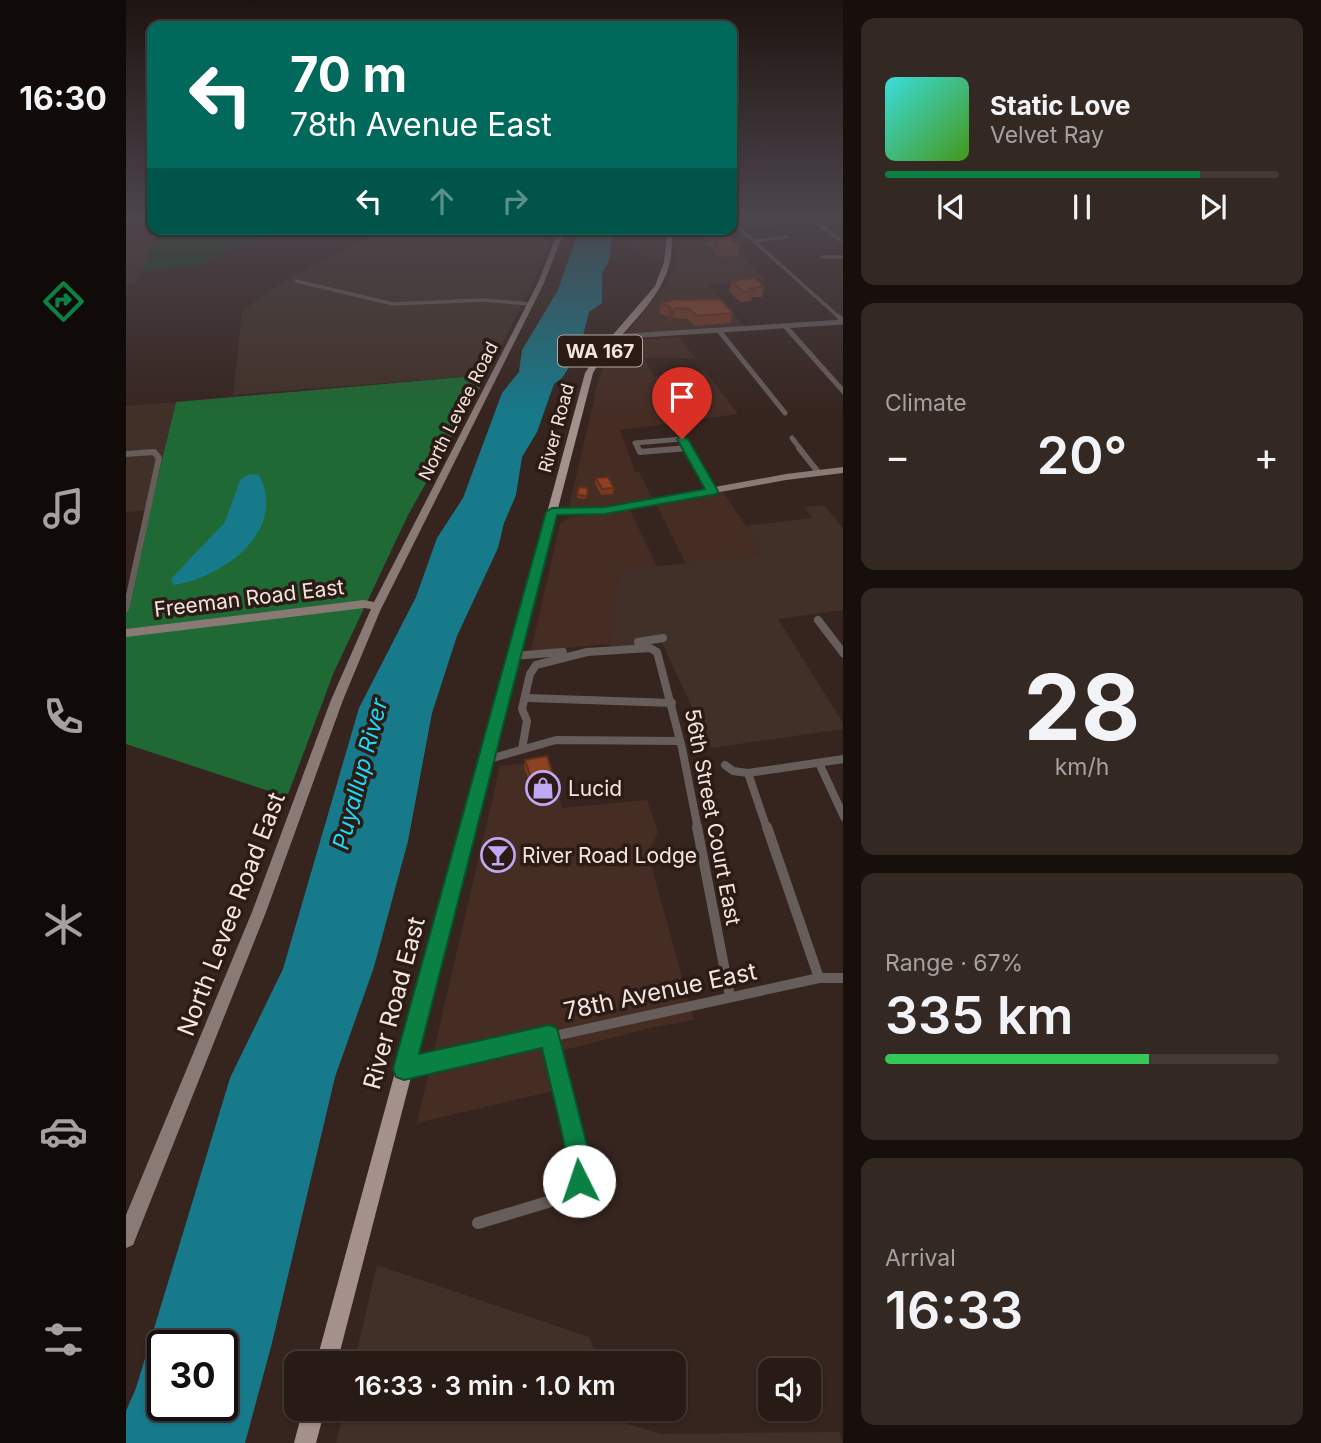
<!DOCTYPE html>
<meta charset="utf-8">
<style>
:root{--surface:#281b16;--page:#342823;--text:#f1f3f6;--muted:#a5a1a1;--line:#443935;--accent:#0b8043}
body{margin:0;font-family:Inter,sans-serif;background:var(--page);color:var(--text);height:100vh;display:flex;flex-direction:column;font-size:26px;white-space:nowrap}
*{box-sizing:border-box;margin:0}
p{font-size:23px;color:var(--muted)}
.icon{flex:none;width:38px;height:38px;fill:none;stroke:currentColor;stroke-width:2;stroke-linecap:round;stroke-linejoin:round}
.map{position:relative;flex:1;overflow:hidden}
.sheet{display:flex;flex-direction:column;gap:18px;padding:18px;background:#160f0c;width:478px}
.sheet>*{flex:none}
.top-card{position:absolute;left:21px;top:21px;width:590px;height:214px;border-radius:14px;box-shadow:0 2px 5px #0004,0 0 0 2px var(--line);background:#00695c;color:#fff;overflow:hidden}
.buttons{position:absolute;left:632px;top:1358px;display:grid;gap:14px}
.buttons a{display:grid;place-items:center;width:63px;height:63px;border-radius:14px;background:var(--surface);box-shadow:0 2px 5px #0004,0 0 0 2px var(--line);font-size:35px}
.speed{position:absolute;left:21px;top:1330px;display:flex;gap:14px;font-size:35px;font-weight:700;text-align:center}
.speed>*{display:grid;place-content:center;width:91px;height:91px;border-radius:50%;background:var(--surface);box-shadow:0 2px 5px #0004,0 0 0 2px var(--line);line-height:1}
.speed .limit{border:4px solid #111;border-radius:10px;background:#fff;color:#111}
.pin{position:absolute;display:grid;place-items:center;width:60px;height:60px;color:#fff;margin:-72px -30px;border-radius:50% 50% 50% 0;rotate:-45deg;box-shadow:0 0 7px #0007}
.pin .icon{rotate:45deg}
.me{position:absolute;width:77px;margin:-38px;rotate:356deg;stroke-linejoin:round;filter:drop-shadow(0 0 5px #0008)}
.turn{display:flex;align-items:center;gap:24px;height:147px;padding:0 28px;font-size:32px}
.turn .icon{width:91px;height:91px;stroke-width:2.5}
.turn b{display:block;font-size:49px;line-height:60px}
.lanes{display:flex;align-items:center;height:66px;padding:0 28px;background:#0003;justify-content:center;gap:35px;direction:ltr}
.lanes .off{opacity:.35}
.big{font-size:52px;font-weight:600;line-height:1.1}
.sheet .tile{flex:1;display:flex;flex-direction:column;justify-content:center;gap:10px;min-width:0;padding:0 24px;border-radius:14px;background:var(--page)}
.sheet .dial{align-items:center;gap:0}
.dial b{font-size:91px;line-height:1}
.song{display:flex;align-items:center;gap:21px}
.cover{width:84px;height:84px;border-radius:10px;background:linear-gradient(135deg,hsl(180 70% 55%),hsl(100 70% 35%))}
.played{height:7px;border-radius:4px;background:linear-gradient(90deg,var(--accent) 80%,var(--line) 80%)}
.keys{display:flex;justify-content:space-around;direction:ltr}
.heat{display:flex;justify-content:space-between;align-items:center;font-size:38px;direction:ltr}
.charge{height:10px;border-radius:5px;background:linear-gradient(90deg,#34c759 67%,var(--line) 0)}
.trip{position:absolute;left:158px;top:1351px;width:402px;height:70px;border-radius:14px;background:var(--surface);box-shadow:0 2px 5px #0004,0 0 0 2px var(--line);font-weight:600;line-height:70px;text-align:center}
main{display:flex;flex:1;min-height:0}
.dock{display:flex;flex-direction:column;width:126px;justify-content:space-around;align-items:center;background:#100b09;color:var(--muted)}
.dock .icon{width:49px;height:49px}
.dock .active{color:var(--accent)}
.dock b{font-size:32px;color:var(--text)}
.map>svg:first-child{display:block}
.built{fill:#452d24}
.industrial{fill:#413027}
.green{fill:#07401a}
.forest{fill:#1f6934}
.water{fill:#167a8b;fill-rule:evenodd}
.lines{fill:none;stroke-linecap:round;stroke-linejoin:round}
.street-far5{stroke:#675d5b;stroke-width:3.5}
.street-far4{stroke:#675d5b;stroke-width:5}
.street-far3{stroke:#675d5b;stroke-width:6}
.street-far2{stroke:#675d5b;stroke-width:8}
.street-far1{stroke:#675d5b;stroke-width:10}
.street{stroke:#675d5b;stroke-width:12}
.secondary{fill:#8a7a76;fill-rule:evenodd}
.primary{fill:#a5918c;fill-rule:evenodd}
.wall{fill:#793920}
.shaded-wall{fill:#632e1a}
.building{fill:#8d4225;stroke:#632e1a;stroke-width:2}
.route{fill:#0b8043;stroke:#07532c;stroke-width:2}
.labels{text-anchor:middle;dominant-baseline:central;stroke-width:7;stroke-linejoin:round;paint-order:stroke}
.far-street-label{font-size:18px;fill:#f1e5e0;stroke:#2c1b14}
.shield{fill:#2c1b14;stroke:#b6a8a3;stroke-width:2}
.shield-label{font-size:19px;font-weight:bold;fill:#f1e5e0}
.street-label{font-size:21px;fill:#f1e5e0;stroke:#2c1b14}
.poi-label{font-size:21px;fill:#f1e5e0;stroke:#2c1b14;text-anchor:start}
.water-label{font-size:23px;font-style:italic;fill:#1adbf9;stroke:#2c1b14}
.near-street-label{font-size:24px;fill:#f1e5e0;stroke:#2c1b14}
</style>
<main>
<nav class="dock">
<b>16:30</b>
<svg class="icon active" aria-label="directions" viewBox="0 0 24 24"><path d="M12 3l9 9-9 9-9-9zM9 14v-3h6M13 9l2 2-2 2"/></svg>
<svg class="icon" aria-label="music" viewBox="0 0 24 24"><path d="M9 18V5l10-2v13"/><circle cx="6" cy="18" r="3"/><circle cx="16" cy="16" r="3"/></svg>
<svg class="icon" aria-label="phone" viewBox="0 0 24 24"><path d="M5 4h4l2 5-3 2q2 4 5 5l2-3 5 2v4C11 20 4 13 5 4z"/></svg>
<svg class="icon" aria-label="climate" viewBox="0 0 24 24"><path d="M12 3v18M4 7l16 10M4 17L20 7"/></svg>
<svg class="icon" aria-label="car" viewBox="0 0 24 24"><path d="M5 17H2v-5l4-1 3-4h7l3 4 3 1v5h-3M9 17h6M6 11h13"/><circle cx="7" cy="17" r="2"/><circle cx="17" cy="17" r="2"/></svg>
<svg class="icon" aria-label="filters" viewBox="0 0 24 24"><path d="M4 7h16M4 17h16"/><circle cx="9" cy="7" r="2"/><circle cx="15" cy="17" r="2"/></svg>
</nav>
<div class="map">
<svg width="718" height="1443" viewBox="0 0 718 1443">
<rect width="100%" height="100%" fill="#36241e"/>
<g class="built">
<polygon points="587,229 640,280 581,284 620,328 500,334 542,282 550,259 551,231"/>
<polygon points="534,230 538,233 536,261 515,255 500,233"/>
<polygon points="553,337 569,358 518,358 528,376 579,371 612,414 494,430 509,472 513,472 526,498 469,508 443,507 472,382 481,359 493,342"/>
<polygon points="597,492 639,554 560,564 530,504"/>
<polygon points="504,510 531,567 493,572 484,644 405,651 434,524 444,517"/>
<polygon points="424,760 436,808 521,800 532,832 522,854 568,1020 524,1028 419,1055 427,1091 291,1123 374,766"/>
</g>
<g class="industrial">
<polygon points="0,215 26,215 26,229 34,229 10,284 0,285"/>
<polygon points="225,229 428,229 419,257 361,375 107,395 116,311 160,280 246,234"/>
<polygon points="50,402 24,510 0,512 0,406"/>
<polygon points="698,505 717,528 717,610 652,619 717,723 717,729 585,748 536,643 483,650 493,571 638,554 620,526 686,518 678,507"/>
<polygon points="251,1265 463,1337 473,1363 228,1363"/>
<polygon points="218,1409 491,1409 496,1422 535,1434 713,1432 717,1443 210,1443"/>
</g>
<polygon class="green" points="34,229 157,229 89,256 75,266 16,271"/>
<polygon class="forest" points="361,375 282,515 208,672 161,797 0,744 0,610 50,402"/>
<g class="water">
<path d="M 453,229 L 486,229 L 484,259 L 476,273 L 476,303 L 463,312 L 453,352 L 436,378 L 428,384 L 411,432 L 396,457 L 390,495 L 378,523 L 372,548 L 331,636 L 306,713 L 282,841 L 248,967 L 209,1077 L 146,1343 L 119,1443 L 0,1443 L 0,1411 L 10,1388 L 104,1078 L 157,969 L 233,708 L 290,597 L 311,538 L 337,498 L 376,393 L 393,372 L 396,350 L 432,290 ZM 37,1346 L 96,1346 L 96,1405 L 37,1405 Z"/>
<path d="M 123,474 L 133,475 C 162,530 98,577 48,585 L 45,579 L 99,522 L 114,480 Z"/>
</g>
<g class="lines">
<g class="street-far5">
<polyline points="687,220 718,243"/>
<polyline points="608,225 718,218"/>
<polyline points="610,225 715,319"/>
<polyline points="506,231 536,229"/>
<polyline points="628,241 660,237"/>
<polyline points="696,257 718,257"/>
<polyline points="170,281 267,304 357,300 404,304"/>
</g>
<g class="street-far4">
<polyline points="713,317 718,321"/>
<polyline points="660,327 718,392"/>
<polyline points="594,332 659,413"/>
<polyline points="485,337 718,322"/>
<polyline points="666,438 675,450"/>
<polyline points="513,450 509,443 556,439 561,448"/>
<polyline points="544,450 561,448"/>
</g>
<g class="street-far3">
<polyline points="512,448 514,452 561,448"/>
<polyline points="561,448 586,491"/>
<polyline points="673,448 692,472"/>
<polyline points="0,454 28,452 33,458 0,609"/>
</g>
<g class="street-far2">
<polyline points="692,620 718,654"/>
<polyline points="512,642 537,638"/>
<polyline points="387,656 437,652"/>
<polyline points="403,698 546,703"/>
<polyline points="396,749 401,721 396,709 404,674 410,665 461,652 524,648 531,652 556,748 572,829"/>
<polyline points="360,760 430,740 552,741"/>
<polyline points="693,763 718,817"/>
<polyline points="599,765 607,771 622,773 718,759"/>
<polyline points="622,773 641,829"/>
</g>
<g class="street-far1">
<polyline points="571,827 604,997"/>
<polyline points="641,827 693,978"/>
<polyline points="423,1036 441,1099"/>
<polyline points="278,1069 693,978 718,978"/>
</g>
<polyline class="street" points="352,1223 435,1198 450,1186 455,1163 440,1097"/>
<g class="secondary">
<polygon points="433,229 439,229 418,283 254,611 217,700 140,912 7,1245 0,1248 0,1215 126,912 205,700 245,609 238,608 0,637 0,629 238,600 248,602 412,283"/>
<polygon points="718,467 718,473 660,480 479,513 426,515 421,512 426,509 479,507 660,474"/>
</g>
<g class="primary">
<path d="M 541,229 L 547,229 C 546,243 546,259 541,272 C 526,312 487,337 467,373 L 211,1363 L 190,1363 L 459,373 L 478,345 L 529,286 L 538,262 Z"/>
<polygon points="177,1409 199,1409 190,1443 168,1443"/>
</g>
</g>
<g class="wall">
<polygon points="584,235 614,248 612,256 592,257 588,253 588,250 582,244"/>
<polygon points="606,281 638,287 636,297 626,297 625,301 614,302 603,291"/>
<polygon points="535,303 607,313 604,323 570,326 561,319 547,318 542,322 543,317 533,313"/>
<polygon points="470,478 488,488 487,494 475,495 469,483"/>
<polygon points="453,487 462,488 460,499 451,498"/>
<polygon points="399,760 431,789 430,797 410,800 398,767"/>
</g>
<polygon class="shaded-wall" points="549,308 547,318 542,322 544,312"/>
<g class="building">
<polygon points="594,229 614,248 594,249 590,245 592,243 584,235"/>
<polygon points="629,278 638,287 624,288 628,291 617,292 606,281"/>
<polygon points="594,299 607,313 572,316 563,309 549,308 544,312 544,307 535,303 548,300"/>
<polygon points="482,477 488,488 476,489 470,478"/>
<polygon points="453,487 462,488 461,496 451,495"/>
<polygon points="421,756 431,789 410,793 399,760"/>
</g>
<linearGradient id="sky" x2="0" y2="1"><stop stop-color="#1e1410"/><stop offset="0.52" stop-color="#4c454c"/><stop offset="1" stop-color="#4c454c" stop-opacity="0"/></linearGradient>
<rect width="718" height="417" fill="url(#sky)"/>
<path class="route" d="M 556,436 L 562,439 L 592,491 L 591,494 L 479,514 L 431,515 L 293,1054 L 423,1025 L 431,1028 L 467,1169 L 462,1190 L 453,1193 L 445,1190 C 440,1178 443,1165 440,1152 C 433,1117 424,1083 416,1048 L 278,1080 L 270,1077 L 267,1069 L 420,512 L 426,508 L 479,507 L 579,489 L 551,439 Z"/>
<defs>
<g id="shop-ring" transform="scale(1.75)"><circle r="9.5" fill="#2c1b14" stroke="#c1a8f3" stroke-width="1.5"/><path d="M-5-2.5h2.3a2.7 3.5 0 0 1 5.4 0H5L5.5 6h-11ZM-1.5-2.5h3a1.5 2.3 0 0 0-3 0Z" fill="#c1a8f3"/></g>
<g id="bar-ring" transform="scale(1.75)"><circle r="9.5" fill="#2c1b14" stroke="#c1a8f3" stroke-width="1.5"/><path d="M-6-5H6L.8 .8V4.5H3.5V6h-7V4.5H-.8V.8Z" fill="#c1a8f3"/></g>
</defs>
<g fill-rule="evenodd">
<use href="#shop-ring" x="417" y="788"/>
<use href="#bar-ring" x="372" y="855"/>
</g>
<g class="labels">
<g class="far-street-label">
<text transform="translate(332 411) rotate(-63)">North Levee Road</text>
<text transform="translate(430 428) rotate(-75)">River Road</text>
</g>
<rect class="shield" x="432" y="335.5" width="84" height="31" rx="5"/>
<g class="shield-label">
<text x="474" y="351">WA 167</text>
</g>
<g class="street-label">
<text transform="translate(123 598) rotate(-7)">Freeman Road East</text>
<text transform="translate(587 817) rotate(79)">56th Street Court East</text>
</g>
<g class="poi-label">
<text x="442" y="788">Lucid</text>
<text x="396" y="855">River Road Lodge</text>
</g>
<g class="water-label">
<text transform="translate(234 774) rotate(-75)">Puyallup River</text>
</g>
<g class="near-street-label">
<text transform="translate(105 914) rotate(-69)">North Levee Road East</text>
<text transform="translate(534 991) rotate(-12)">78th Avenue East</text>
<text transform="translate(268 1003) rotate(-75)">River Road East</text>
</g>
</g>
</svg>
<div class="buttons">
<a><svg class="icon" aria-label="sound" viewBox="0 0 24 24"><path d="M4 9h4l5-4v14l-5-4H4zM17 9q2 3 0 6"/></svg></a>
</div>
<div class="speed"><div class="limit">30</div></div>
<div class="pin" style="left:556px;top:439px;background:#d93025"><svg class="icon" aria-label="arrive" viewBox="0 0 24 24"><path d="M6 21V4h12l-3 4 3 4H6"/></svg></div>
<svg class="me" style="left:453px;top:1181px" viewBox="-20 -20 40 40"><circle r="19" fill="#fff"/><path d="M0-13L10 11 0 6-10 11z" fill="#0b8043"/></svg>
<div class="trip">16:33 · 3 min · 1.0 km</div>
<div class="top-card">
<div class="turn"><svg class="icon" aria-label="left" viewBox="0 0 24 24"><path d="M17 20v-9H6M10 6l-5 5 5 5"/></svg><div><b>70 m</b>78th Avenue East</div></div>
<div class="lanes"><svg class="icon" aria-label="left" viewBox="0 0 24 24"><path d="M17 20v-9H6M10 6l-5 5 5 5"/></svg><svg class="icon off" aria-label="ahead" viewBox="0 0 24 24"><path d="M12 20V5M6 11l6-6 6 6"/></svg><svg class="icon off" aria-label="right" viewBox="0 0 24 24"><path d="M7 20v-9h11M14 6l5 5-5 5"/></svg></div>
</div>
</div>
<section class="sheet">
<div class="tile">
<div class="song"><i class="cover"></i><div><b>Static Love</b><p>Velvet Ray</p></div></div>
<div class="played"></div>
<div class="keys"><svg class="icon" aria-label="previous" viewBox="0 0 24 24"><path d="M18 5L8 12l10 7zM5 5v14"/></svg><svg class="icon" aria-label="pause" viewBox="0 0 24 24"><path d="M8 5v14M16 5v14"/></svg><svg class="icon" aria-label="next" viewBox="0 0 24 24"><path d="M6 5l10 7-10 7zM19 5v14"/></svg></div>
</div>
<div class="tile"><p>Climate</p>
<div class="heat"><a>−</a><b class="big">20°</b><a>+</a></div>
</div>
<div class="tile dial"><b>28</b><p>km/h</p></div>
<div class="tile"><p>Range · 67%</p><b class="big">335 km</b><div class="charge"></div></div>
<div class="tile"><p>Arrival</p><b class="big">16:33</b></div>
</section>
</main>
